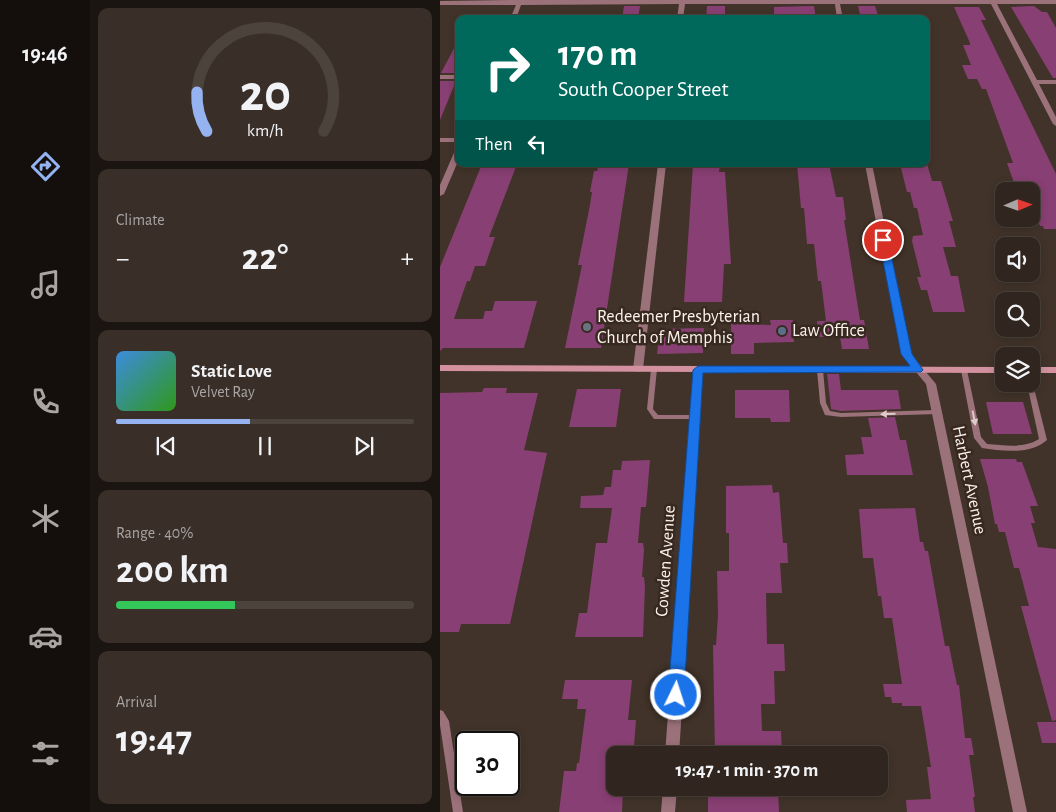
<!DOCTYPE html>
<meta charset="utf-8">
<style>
:root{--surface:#31261f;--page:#392e28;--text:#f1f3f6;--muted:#a8a5a4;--line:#4c433d;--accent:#95b2f1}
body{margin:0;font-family:"Alegreya Sans",sans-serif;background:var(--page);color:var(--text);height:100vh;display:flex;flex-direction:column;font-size:19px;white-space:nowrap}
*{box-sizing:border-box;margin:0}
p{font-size:16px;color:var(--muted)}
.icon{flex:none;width:28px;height:28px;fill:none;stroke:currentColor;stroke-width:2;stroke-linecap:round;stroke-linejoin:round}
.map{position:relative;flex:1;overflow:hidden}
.panel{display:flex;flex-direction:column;gap:8px;padding:8px;background:#1b1511;width:350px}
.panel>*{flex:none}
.guide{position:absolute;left:15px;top:15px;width:475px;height:152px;border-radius:10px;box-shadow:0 2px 8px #0003,0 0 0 1px var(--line);background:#00695c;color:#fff;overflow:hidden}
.needle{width:32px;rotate:88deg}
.tools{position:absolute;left:555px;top:182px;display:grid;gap:10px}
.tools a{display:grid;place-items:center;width:45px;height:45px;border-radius:10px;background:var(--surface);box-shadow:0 2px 8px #0003,0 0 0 1px var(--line);font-size:25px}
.speed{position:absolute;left:15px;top:731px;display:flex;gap:10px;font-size:25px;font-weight:700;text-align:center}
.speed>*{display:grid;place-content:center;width:65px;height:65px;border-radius:50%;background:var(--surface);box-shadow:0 2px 8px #0003,0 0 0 1px var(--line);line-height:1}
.speed .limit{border:2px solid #111;border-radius:8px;background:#fff;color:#111}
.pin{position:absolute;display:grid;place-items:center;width:42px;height:42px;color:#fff;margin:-21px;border:2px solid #fff;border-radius:50%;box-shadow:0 1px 5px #0007}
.me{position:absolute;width:55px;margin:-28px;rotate:4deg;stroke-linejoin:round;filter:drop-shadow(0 0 4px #0008)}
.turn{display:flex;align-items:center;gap:18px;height:105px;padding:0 20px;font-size:22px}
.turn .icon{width:65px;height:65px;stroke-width:2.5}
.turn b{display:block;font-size:35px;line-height:42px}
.then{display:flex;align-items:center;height:48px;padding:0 20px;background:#0003;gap:10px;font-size:19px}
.big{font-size:38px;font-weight:600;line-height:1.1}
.panel .widget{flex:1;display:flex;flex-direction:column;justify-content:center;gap:8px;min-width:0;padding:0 18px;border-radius:10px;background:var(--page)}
.panel .dial{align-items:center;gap:0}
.dial svg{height:130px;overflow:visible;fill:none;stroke:var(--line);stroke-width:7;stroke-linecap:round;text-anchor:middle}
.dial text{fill:var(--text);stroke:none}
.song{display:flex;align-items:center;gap:15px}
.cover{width:60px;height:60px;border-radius:8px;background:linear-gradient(135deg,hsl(210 70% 55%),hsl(110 70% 35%))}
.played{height:5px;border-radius:2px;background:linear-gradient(90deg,var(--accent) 45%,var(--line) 45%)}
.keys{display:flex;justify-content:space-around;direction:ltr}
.heat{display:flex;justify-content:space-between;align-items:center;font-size:28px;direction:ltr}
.charge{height:8px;border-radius:4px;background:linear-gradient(90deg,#34c759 40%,var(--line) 0)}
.trip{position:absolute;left:166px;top:746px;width:282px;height:50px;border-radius:10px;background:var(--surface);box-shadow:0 2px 8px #0003,0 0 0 1px var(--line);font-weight:600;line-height:50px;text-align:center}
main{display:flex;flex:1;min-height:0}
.menu{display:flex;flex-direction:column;width:90px;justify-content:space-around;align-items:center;background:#140f0c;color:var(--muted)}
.menu .icon{width:35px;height:35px}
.menu .active{color:var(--accent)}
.menu b{font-size:22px;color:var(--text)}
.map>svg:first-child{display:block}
.building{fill:#883f73}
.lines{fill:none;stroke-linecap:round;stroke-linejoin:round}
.service{fill:#9b717a;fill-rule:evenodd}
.minor{fill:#9b717a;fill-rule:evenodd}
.secondary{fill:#d391a0;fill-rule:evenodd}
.oneway{fill:#dfcbca}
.route{fill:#1a73e8;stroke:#114b97}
.worship-dot{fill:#6b7280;stroke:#372920;stroke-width:2}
.service-dot{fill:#5c6f8a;stroke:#372920;stroke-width:2}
.labels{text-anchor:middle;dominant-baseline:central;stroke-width:5;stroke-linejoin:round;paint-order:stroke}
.poi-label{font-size:18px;fill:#fcf2ec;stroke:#372920;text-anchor:start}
.street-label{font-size:18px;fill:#fcf2ec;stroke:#372920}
</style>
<main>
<nav class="menu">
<b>19:46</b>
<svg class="icon active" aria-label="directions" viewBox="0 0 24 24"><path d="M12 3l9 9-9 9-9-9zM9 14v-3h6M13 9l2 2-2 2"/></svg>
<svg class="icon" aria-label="music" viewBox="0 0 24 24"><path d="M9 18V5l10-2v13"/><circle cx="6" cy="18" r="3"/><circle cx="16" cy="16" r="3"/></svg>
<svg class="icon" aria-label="phone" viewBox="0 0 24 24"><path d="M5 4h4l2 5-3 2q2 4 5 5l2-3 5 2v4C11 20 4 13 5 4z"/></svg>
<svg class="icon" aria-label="climate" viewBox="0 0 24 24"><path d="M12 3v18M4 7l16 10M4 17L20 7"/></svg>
<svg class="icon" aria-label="car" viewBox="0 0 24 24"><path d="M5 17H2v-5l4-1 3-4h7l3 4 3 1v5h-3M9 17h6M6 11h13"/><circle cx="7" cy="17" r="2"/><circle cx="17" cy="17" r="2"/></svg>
<svg class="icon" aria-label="filters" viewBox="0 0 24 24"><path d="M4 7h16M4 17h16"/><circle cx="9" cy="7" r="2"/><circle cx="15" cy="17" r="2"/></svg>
</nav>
<section class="panel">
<div class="widget dial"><svg viewBox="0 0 100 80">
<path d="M14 69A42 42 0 1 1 86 69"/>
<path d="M14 69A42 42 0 0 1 8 45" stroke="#95b2f1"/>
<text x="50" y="56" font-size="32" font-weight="700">20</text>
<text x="50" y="72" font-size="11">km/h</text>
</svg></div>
<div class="widget"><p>Climate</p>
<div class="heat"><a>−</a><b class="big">22°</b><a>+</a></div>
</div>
<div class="widget">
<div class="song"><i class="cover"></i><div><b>Static Love</b><p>Velvet Ray</p></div></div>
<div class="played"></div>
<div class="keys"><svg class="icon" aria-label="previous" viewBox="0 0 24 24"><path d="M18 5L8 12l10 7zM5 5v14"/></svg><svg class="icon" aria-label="pause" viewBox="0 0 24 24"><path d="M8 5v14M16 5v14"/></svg><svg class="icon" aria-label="next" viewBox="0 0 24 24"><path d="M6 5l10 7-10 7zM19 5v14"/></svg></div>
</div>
<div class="widget"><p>Range · 40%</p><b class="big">200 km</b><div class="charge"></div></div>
<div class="widget"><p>Arrival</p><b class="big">19:47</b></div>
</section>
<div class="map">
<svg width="616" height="812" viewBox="0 0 616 812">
<rect width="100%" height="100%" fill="#413329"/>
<g class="building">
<polygon points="184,6 200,6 198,19 182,19"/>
<polygon points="267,6 285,6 285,19 266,19"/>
<polygon points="374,6 376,19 334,19 334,7"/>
<polygon points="418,6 435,6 439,18 421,19"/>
<polygon points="594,6 602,12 607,12 616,28 616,78 613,78 571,7"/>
<polygon points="514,7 539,7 546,20 541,20 616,174 616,229 604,229 603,226 600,226 595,213 591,213 591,191 577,191 567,163 573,163 546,89 542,89 537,79 528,79 522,65 531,65 523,45 530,45 530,43"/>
<polygon points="19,39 19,73 1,73"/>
<polygon points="0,81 16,81 0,120"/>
<polygon points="42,164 77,164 49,237 55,237 45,266 35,266 30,281 27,281 14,319 43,319 45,311 52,311 55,301 97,301 84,348 3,348 0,351 0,267"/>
<polygon points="159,164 189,164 161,348 125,348 142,265 138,265 150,205 152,192 150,192 154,171 157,171"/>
<polygon points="253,164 280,164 279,172 285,172 291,264 284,264 282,302 244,302"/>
<polygon points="357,164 389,164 396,197 403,197 406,220 404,220 420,320 424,320 429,349 402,349 400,337 379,337 377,321 386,321 381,281 378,281 374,244 367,244 364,208 361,208"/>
<polygon points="460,164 487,164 492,181 501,181 513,221 509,221 516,247 503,247 511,276 518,276 525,312 493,312 487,290 481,290 477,277 481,277 472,241 473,236 483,235 477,208 474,208 470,192 467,192"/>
<polygon points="330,320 353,320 354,342 314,343 314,354 291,354 291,324 331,325"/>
<polygon points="264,328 263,353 217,354 220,329"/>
<polygon points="387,374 399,374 401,390 458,390 461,409 401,411 391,409"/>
<polygon points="44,388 67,388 66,393 98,393 84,450 107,453 70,624 21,624 19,632 0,632 0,393 42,392"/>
<polygon points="137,389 181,389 176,427 129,427"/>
<polygon points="295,390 349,390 350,422 331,422 330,418 295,418"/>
<polygon points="546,402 583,402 592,434 553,434"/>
<polygon points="455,417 460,440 466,440 473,475 407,475 405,455 424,454 421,437 432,437 428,418"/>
<polygon points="540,459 576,459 577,462 582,462 598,506 590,506 595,523 591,523 598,547 616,549 616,720 612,721 581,606 589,606 579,568 574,568 565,532 559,532 557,524 555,524 548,487"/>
<polygon points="210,460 206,507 201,507 198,543 203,543 204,550 202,577 204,577 205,586 203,637 135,637 139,613 147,613 156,543 167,543 172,508 140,508 141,496 163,495 165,487 171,487 173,470 181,470 182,461"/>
<polygon points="332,485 333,493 339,492 343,543 347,543 348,563 340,563 342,593 326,593 327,644 344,644 345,671 334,671 335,704 321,704 322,731 341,731 342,754 275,755 273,645 276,645 278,615 277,571 289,571 289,533 286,533 286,486"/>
<polygon points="475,508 480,542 483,542 485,551 488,551 505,646 509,646 517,685 519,685 525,738 531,738 534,755 529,755 535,797 533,797 535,812 467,812 466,800 491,799 487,767 491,767 481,706 462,706 462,703 452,703 451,697 445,697 443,684 462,684 452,618 444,618 441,596 438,596 433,558 423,558 419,509"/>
<polygon points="125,680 192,680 188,720 196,720 194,746 175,746 175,788 183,788 182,812 119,812 124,771 136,771 137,763 139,763 146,709 137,709 138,699 122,699"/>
<polygon points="597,722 616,722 616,743 602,743"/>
<polygon points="271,788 338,788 339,812 268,812 268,793 271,792"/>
</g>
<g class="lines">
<g class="service">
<polygon points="214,367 217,369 213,409 218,415 255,415 258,417 257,419 214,419 207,409 211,369"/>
<polygon points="380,368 383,370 386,403 390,411 401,413 497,410 500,412 497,414 401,417 385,415 380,403 377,370"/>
<path d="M 524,368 L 527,370 L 541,437 L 547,444 C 565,445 583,449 599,439 L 587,384 L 591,384 L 591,382 L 593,384 L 607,440 C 591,455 562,451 542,448 L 534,438 L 521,370 Z"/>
<polygon points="0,710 3,711 9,721 23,812 13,812 0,725"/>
</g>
<g class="minor">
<polygon points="77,0 616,0 616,4 557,4 597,80 616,80 616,84 599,84 616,117 616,126 613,124 551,4 400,4 403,19 397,19 395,4 245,4 243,19 237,19 239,4 81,5 76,19 70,19 76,5 0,5 0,1"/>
<rect x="0" y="75" width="19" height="4"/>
<rect x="0" y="138" width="19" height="4"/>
<polygon points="16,148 19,148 19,159 4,194 0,196 0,185"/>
<polygon points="218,164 226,164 203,369 198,372 193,369"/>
<polygon points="425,164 432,164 471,354 496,384 587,812 573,812 486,384 461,354"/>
<polygon points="258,367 263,370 239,755 225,755 253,370"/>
<polygon points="223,788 237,788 235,812 221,812"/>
</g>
<g class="secondary">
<polygon points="0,365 564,367 564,373 0,371"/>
<rect x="591" y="367" width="25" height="6"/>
</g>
</g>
<defs><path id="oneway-solid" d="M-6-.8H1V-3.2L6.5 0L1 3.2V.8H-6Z" transform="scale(1.25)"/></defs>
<g class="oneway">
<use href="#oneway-solid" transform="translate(448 414) rotate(178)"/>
<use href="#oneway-solid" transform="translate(534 418) rotate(79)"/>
</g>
<polygon class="route" points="443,237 448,240 472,354 483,370 481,372 263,373 244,695 241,700 236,701 231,700 228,695 253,370 258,366 470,366 461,354 439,240"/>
<circle class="worship-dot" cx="147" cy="327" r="5"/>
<circle class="service-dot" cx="342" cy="331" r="5"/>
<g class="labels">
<g class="poi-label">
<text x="157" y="317">Redeemer Presbyterian<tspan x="157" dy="21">Church of Memphis</tspan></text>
<text x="352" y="331">Law Office</text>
</g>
<g class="street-label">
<text transform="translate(529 480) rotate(78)">Harbert Avenue</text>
<text transform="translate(226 561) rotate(-86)">Cowden Avenue</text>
</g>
</g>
</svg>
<div class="tools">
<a><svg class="needle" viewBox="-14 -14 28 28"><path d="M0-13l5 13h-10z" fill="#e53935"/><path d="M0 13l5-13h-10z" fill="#a8a5a4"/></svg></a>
<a><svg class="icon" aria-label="sound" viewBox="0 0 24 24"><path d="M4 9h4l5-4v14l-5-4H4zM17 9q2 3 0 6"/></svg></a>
<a><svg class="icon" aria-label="search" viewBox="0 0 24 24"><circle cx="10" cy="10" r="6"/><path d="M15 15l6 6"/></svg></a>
<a><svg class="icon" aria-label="layers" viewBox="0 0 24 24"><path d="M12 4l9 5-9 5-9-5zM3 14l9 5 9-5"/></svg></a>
</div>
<div class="speed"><div class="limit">30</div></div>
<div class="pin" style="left:443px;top:240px;background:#d93025"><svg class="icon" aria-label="arrive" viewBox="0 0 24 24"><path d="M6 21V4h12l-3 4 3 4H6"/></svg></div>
<svg class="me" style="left:236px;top:695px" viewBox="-20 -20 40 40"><circle r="17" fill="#1a73e8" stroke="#fff" stroke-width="3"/><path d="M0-11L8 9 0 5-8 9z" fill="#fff"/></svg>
<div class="trip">19:47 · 1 min · 370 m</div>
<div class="guide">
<div class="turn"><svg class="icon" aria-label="right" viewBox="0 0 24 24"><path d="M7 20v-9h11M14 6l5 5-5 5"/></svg><div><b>170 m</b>South Cooper Street</div></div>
<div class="then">Then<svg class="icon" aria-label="left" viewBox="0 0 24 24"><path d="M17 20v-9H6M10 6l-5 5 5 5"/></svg></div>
</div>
</div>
</main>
